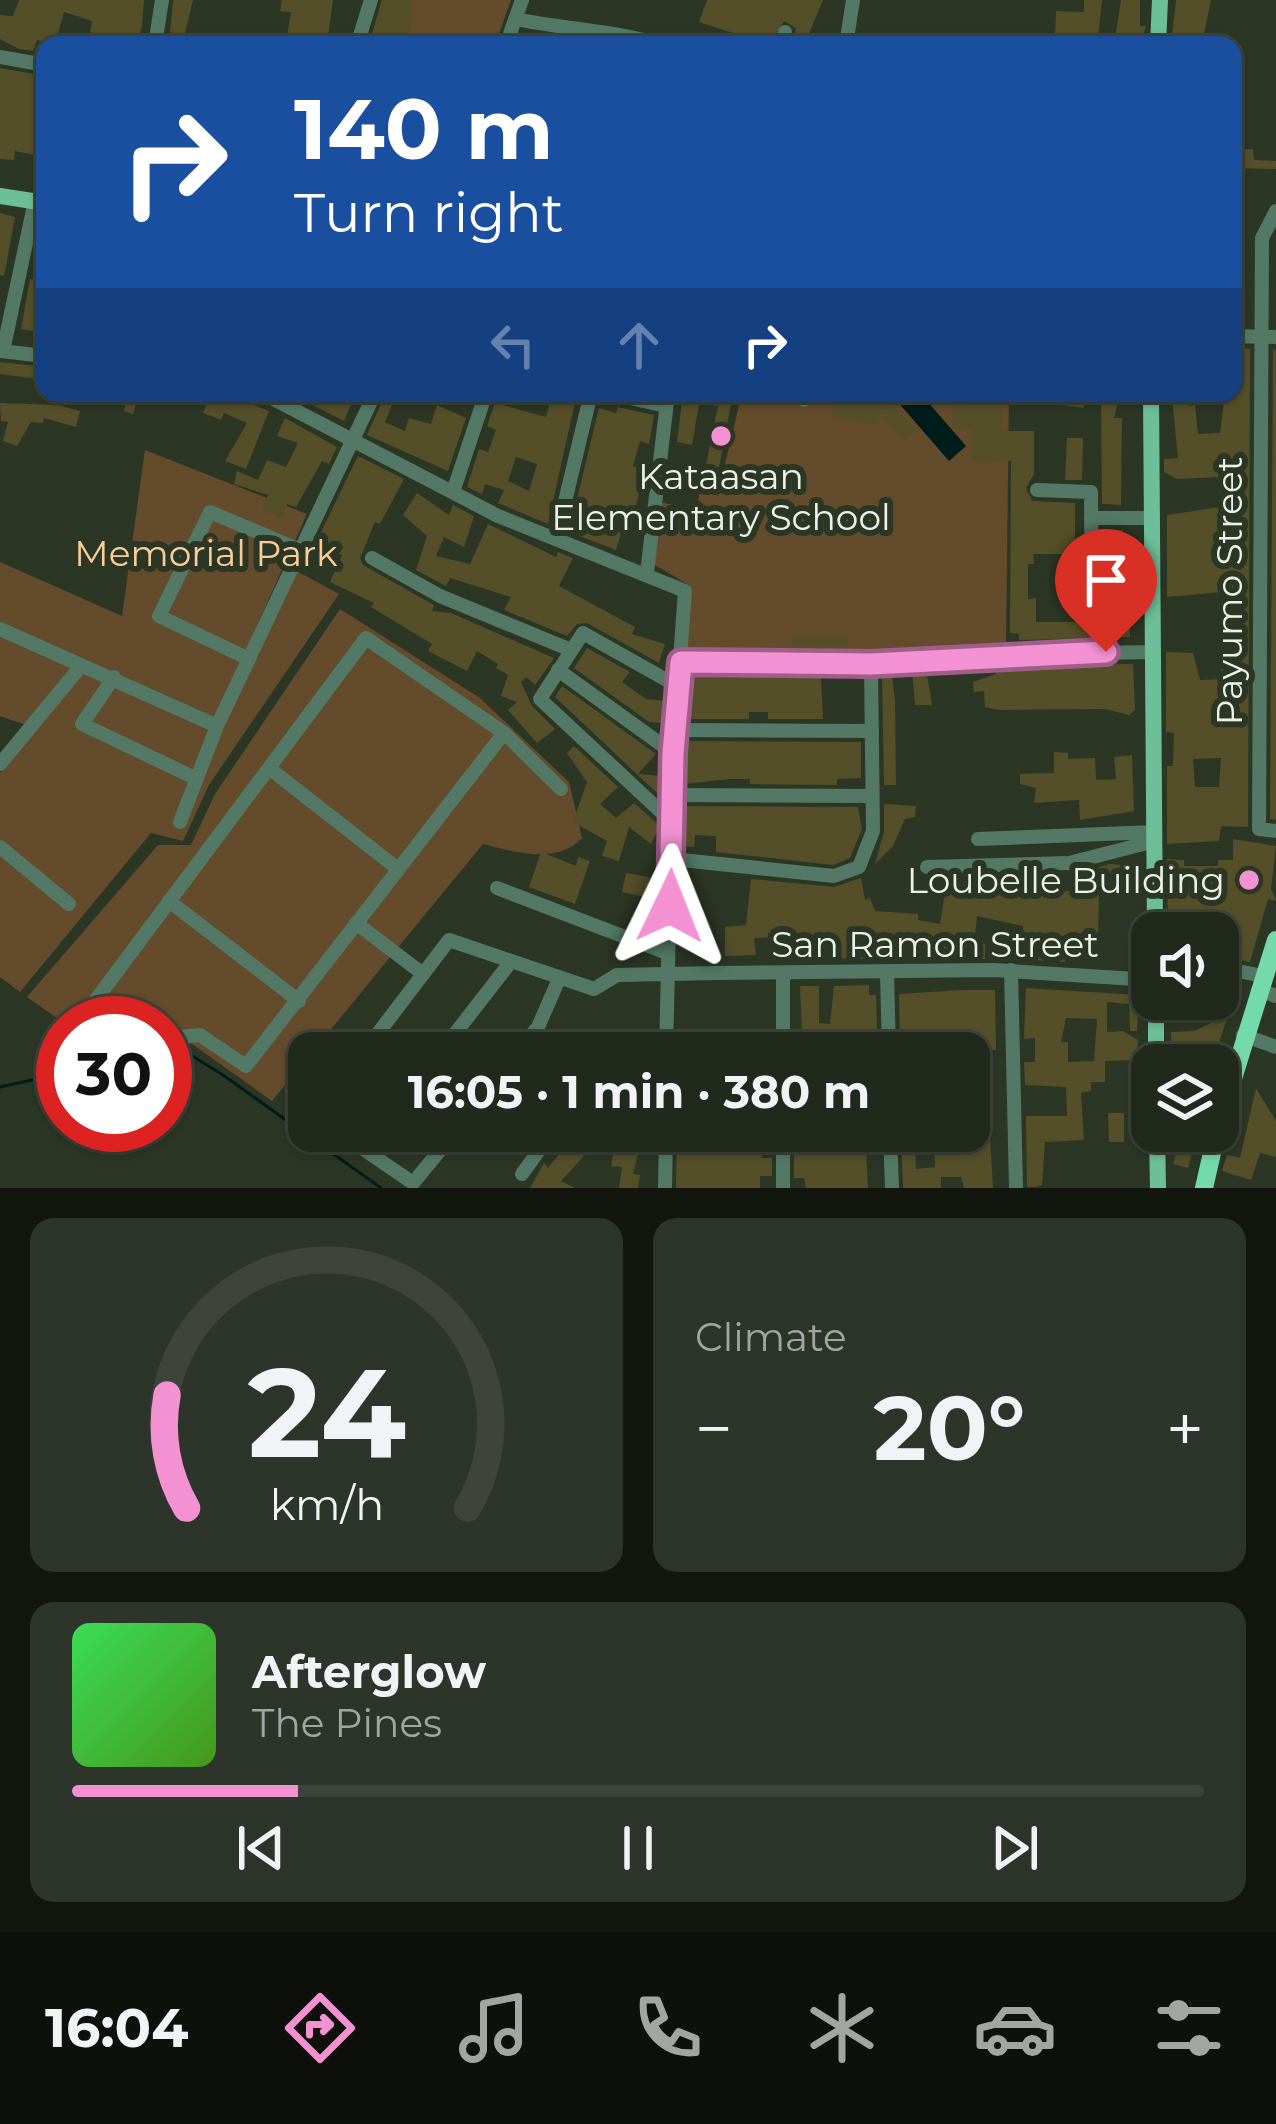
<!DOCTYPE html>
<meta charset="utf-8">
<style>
:root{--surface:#21281c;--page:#2d3429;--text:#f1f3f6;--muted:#a2a6a3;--line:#3e443b;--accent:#f491d3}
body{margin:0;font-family:Montserrat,sans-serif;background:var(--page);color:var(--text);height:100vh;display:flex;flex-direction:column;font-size:45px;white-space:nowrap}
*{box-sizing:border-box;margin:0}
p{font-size:39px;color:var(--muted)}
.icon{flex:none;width:66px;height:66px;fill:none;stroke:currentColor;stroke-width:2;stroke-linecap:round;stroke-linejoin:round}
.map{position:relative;height:1188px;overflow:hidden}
.panel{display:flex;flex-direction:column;gap:30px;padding:30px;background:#12160f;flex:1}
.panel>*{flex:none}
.banner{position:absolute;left:36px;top:36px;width:1206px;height:366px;border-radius:24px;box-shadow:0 3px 9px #0004,0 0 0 3px var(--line);background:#1a4fa0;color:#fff;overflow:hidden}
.tools{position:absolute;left:1131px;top:912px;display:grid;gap:24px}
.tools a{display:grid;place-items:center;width:108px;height:108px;border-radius:24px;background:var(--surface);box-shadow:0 3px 9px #0004,0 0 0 3px var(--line);font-size:60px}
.speed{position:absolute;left:36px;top:996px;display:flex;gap:24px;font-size:60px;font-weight:700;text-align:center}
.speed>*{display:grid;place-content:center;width:156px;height:156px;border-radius:50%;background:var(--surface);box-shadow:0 3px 9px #0004,0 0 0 3px var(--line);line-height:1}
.speed .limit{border:18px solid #d22;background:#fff;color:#111}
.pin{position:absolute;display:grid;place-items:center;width:102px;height:102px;color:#fff;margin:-123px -51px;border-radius:50% 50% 50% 0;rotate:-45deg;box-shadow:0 0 12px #0007}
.pin .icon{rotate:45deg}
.me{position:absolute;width:132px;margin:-66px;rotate:2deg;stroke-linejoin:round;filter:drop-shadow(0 0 9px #0008)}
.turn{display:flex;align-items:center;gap:42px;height:252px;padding:0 60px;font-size:54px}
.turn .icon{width:156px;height:156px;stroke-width:2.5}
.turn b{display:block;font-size:84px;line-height:102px}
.lanes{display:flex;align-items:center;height:114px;padding:0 60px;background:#0003;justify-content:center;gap:60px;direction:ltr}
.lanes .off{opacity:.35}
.big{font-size:90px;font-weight:700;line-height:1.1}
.panel .widget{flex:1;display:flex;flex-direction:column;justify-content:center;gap:18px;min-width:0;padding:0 42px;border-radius:24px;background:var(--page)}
.panel .dial{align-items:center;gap:0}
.dial svg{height:312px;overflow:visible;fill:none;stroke:var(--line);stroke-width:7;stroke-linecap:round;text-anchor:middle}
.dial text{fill:var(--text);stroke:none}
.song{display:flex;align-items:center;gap:36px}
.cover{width:144px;height:144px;border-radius:18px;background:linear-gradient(135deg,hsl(130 70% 55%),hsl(100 70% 35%))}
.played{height:12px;border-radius:6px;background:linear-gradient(90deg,var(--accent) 20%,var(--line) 20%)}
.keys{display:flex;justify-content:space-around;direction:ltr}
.heat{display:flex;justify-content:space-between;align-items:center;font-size:66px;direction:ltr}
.panel .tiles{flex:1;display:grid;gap:30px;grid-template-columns:1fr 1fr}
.widget:last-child{grid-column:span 2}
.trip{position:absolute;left:288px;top:1032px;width:702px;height:120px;border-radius:24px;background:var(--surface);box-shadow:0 3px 9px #0004,0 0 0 3px var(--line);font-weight:700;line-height:120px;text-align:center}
.menu{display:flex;height:192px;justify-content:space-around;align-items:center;background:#0d100b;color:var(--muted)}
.menu .icon{width:84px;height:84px}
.menu .on{color:var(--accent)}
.menu b{font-size:54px;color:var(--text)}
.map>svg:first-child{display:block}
.green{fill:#634b2c}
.water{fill:#001c1b}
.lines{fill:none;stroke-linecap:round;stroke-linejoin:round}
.stream{stroke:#001c1b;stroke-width:3}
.building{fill:#544f28;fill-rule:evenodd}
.minor{stroke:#537966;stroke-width:14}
.major{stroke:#6cbf98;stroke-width:16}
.highway{stroke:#75daab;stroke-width:18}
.route-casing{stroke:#9f5e89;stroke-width:30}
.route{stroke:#f491d3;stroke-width:21}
.poi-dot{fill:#f491d3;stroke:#2c3625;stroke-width:4.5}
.labels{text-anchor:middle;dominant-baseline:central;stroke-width:12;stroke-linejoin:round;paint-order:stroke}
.poi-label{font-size:36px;fill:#ecf2e8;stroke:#2c3625}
.park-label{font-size:36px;fill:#fcce97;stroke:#2c3625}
.street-label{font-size:36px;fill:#ecf2e8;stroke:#2c3625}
</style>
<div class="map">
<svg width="1276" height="1188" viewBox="0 0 1276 1188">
<rect width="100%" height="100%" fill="#2c3625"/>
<g class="green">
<polygon points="382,0 511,0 495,45 369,45"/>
<polygon points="742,393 808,406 811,393 1009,393 1006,647 862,657 685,653 689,585 653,564 661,502 697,511 701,478 721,481"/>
<polygon points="145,450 307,514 237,670 289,567 339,594 209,785 183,841 151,833 20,992 0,977 0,773 35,728 0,716 0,562 122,616"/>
<path d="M 340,609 L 480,698 L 569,782 L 582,838 C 557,865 514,852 483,844 L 272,1101 L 192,1044 L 165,1046 L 165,1023 L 64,1023 L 27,997 L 158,845 L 191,845 L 215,794 Z"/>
</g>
<polygon class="water" points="890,393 920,393 966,446 949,461"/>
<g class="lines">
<g class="stream">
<polyline points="165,1053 184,1051 223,1075 381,1188"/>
<polyline points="0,1087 63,1073"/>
</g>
</g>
<g class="building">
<polygon points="19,0 144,0 142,26 136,45 88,45 92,21 64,12 55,45 37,40 33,51 19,49 0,39 0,15 13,16"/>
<polygon points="173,0 193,0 182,45 169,45"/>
<polygon points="282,0 333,0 327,43 287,37 291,12 280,11"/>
<polygon points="382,0 411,0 412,18 404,45 369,45"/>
<polygon points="707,0 823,0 804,45 793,44 796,28 784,21 769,45 733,43 736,34 699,22"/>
<polygon points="1084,0 1102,0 1098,39 1055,35 1056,11 1084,12"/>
<polygon points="1121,0 1140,0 1140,26 1146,26 1140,45 1114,45"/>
<polygon points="1176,0 1211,0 1204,34 1192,45 1171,45"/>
<polygon points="0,68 45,76 45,157 15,151 14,160 0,159"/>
<polygon points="1253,149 1254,160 1276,161 1276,169 1233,168 1239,150"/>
<polygon points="0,213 15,217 4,276 0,275"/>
<polygon points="30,279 45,281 40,332 21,329"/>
<path d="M 1233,347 L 1250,349 L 1248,827 L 1221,826 L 1219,841 L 1167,844 L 1167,766 L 1173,766 L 1174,733 L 1166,732 L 1166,652 L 1193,653 L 1200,680 L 1220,679 L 1224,631 L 1223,592 L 1167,597 L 1167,515 L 1220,507 L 1221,477 L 1177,479 L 1164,472 L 1164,459 L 1178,458 L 1172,396 L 1188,395 L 1189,406 L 1195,405 L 1198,434 L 1220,433 L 1225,393 L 1233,393 ZM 1221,758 L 1219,787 L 1195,787 L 1193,759 Z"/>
<polygon points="1273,348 1276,352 1276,820 1270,819"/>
<polygon points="0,362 45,367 45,380 0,374"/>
<polygon points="72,393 139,393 133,414 124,411 126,403 101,395 98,403"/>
<polygon points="223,393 251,396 249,403 269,411 246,469 225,461 247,423 224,413 221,420 203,413 208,400 218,404"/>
<polygon points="289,393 356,393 344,421"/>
<polygon points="386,393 412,393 407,404 396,400 392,405 385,422 405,431 409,418 431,424 437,405 466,418 448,471 367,435"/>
<polygon points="683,393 733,393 714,494 705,492 706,465 718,406 699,404 692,445 677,442"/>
<polygon points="953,393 970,393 970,406 1002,406 1002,431 1034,431 1034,474 1026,488 1032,501 1075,503 1075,554 1033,554 1034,564 1028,564 1028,599 1036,598 1036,622 1104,622 1106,530 1123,530 1122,627 1130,626 1130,637 1019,640 1019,634 1010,633 1011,461 972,462 972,429 952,429"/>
<polygon points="1012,393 1085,394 1084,408 1011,398"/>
<polygon points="832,394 888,400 915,430 905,440 880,412 877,425 833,417"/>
<path d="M 552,395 L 575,402 L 548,524 L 498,503 L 504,490 L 485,484 L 482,494 L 467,487 L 479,449 L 488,452 L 496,430 L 487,426 L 495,403 L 546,417 ZM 516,457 L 537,464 L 529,491 L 508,481 Z"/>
<polygon points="1101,398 1118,402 1114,418 1122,418 1121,505 1102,504"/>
<polygon points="0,403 58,405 80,411 76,427 44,418 43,423 31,422 17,446 3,441 8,422 1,421"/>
<polygon points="618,407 654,415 649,444 640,441 633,466 645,469 634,513 642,515 638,528 624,525 616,550 569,532 599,408 616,413"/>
<polygon points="285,418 337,447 329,464 322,461 296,507 287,504 282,518 262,510 268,495 234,484 237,471 258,480 267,460 286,467 298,443 277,436"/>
<polygon points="1067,438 1083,438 1082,480 1065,480"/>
<polygon points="358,456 404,479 380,524 375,522 360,558 363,565 434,605 432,611 451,613 554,658 535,685 526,677 521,682 532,706 555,729 537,743 508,710 517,702 501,696 508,675 496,668 498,664 477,651 467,671 428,651 432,644 371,607 374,603 330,582 342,555 322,545 326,534 321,532"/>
<polygon points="417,493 449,515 453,505 474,516 464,547 444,537 436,556 470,564 488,524 556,557 558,552 573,558 559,586 635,627 632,634 665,644 659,663 587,623 577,624 567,636 504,610 511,597 450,578 446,586 416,570 427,536 403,515"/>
<polygon points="848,636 848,646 792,647 792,637"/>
<polygon points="587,648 630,672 622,682 646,699 666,701 664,723 649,722 574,668"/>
<polygon points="1133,664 1135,710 1129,715 1105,709 1000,710 985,707 984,691 974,692 973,682 996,674 996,667"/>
<polygon points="926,669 932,705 915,705 912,670"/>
<polygon points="696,673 813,673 821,677 823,719 768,719 768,712 749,712 749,719 687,719 690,675"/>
<polygon points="882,675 892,675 895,700 896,785 884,785"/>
<polygon points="562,686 656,754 638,774 661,776 660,793 657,793 555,697"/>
<polygon points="685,741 861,742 861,778 837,779 837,785 750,784 750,779 730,779 684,784"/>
<polygon points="574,746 618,787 600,804 616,818 634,803 660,826 651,844 629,827 619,861 602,856 607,841 573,822 587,782 567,753"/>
<polygon points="1054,752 1068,753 1068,759 1095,758 1096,780 1116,779 1114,757 1132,755 1134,811 1080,820 1079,800 1034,803 1036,788 1020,784 1020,774 1054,773"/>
<polygon points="884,804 916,806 915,817 905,819 893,846 875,864 884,832"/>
<polygon points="683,806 858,807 862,829 850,858 833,865 716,852 716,836 695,835 694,847 682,846"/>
<polygon points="1233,839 1276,846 1271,889 1276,901 1268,899 1250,962 1220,956 1224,933 1168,933 1167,859 1184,860 1184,866 1218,866 1218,860 1233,860"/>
<polygon points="541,852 576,866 578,857 590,861 575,904 529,887"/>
<polygon points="1110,864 1133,866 1132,877 1115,876 1116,888 1099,889 1098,945 1070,945 1071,960 1063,962 1012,959 1013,951 1023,951 1023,926 977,916 974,945 985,944 985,959 971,959 970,946 946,945 945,959 849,959 836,958 837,951 818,950 818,961 807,961 807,955 778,958 776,937 754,938 756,955 725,956 725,927 746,925 751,879 834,887 861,878 865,900 870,898 875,911 918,914 918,920 940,924 947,880 1011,891 1080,891 1080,872"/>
<polygon points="626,873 659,879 658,900 622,892"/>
<polygon points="869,985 869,995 876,995 878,1053 794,1053 794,1033 802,1033 800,986 819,986 819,1023 830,1024 834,986"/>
<path d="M 1026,988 L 1139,995 L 1137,1031 L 1130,1031 L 1129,1004 L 1107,1002 L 1107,1032 L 1123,1031 L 1138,1040 L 1137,1060 L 1105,1061 L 1105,1082 L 1091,1082 L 1091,1091 L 1081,1093 L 1084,1140 L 1045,1142 L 1042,1185 L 1036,1187 L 1027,1187 L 1026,1116 L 1067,1116 L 1066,1087 L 1025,1085 L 1024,1062 L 1035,1062 L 1035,1038 L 1024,1039 ZM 1066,1018 L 1097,1019 L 1094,1061 L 1068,1062 L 1068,1042 L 1061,1042 Z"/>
<path d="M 962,990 L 995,990 L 996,1050 L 985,1051 L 993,1188 L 964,1188 L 961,1177 L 941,1177 L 941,1188 L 903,1188 L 901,1131 L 948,1131 L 949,1150 L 968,1149 L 969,1053 L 900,1053 L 899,994 ZM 915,1142 L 934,1142 L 935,1167 L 916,1169 Z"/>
<polygon points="1228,1015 1217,1049 1192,1054 1192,1065 1172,1065 1171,1032 1194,1031"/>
<polygon points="559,1031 591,1053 544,1053"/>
<polygon points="1256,1088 1276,1121 1276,1157 1260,1153 1251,1180 1222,1171 1227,1155 1240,1158"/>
<polygon points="1108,1113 1124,1113 1124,1142 1109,1142"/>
<polygon points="577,1131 598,1131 590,1142 594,1145 561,1181 575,1188 530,1188 544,1163 548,1168"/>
<polygon points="617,1131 643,1131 633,1174 640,1175 638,1188 619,1188 622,1167 611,1166"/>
<polygon points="677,1131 758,1131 762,1158 772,1158 772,1176 760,1176 760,1188 676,1188"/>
<polygon points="794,1131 865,1131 868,1188 806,1188 804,1178 794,1178"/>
<polygon points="1182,1131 1198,1131 1188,1168 1173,1164"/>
</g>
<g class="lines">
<g class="minor">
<path d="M 515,19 C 566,29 614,31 663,45"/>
<polyline points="155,45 162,0"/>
<polyline points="357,45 371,0"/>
<polyline points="506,45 522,0"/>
<polyline points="781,45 785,32"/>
<polyline points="846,45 853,0"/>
<polyline points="0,57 45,65"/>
<polyline points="1276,211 1262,238 1259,829 1276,831"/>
<polyline points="1233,336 1276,337"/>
<polyline points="0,351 45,356"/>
<polyline points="3,351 35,201"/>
<polyline points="262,393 498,516 685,591 673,753 666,1053"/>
<polyline points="608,393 666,406"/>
<polyline points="804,400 805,393"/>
<polyline points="1037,490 1091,492 1092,607"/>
<polyline points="453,492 486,393"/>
<polyline points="1091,518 1152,518"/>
<polyline points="556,539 591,393"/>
<polyline points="372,558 440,596 571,650"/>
<polyline points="647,573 668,393"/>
<polyline points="0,629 217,726"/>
<polyline points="249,659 159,616 210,512 300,550"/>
<path d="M 681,662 C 839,664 996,654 1153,652"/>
<polyline points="558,670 673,753"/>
<polyline points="114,677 82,724 197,779"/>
<polyline points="674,730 872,731"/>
<polyline points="0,764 81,666"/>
<polyline points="269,768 398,869"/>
<polyline points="671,795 872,796"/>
<polyline points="180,822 217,726 375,393"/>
<polyline points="672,822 540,699 583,633 679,687"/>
<polyline points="978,839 1155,832"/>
<polyline points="0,847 69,904"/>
<polyline points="672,859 834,876 859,867 873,831 871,664"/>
<polyline points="927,867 1069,863 1155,841"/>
<polyline points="497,888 667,953"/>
<polyline points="169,901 299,1001"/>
<polyline points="356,923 423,974"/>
<polyline points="1218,967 1263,976"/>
<polyline points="1011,970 1016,1188"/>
<polyline points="887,973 889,1053"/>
<polyline points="1258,990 1276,996"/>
<polyline points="93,1023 83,1017 366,638 504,733 561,789"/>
<polyline points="1243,1035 1276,1047"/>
<polyline points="165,1038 200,1035 246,1066 504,733"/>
<polyline points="363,1053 449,940 594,989 617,975 717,973 994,970 1152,980"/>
<polyline points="440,1053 509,964"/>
<polyline points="517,1053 538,1027 559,979"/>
<polyline points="783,1053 783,973"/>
<polyline points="337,1131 413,1183 456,1131"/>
<polyline points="890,1131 892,1188"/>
<polyline points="365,1150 380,1131"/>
<polyline points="522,1174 553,1131"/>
<polyline points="665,1188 666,1131"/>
<polyline points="783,1188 783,1131"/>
</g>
<g class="major">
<polyline points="1158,45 1160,0"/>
<polyline points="0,196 45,203"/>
<polyline points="1151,393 1155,933"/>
<polyline points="1156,999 1156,1065"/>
<polyline points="1157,1131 1158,1188"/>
</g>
<g class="highway">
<polyline points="1218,1127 1276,940"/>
<polyline points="1204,1188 1217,1131"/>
</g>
</g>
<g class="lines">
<g class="route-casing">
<polyline id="route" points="670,906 673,753 681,662 871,664 1106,652"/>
</g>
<use href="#route" class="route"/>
</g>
<g class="poi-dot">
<circle cx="721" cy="436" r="12"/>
<circle cx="1249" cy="880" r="12"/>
</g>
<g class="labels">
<g class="poi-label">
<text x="721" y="476">Kataasan<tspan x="721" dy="41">Elementary School</tspan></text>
<text x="1225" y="880" text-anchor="end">Loubelle Building</text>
</g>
<g class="park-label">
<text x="206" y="553">Memorial Park</text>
</g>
<g class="street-label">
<text transform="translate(1229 591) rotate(-90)">Payumo Street</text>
<text x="935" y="944">San Ramon Street</text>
</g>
</g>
</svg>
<div class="tools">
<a><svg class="icon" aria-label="sound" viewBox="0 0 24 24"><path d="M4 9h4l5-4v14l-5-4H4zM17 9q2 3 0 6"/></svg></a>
<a><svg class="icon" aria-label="layers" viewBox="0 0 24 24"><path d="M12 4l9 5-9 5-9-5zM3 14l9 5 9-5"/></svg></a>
</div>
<div class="speed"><div class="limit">30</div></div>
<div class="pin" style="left:1106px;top:652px;background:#d93025"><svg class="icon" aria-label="arrive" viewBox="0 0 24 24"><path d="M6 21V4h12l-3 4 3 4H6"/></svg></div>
<svg class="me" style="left:670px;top:906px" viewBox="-20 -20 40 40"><path d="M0-17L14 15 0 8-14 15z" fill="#f491d3" stroke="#fff" stroke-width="4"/></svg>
<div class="trip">16:05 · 1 min · 380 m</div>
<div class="banner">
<div class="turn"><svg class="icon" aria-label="right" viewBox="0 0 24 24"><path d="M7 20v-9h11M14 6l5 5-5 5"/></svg><div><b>140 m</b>Turn right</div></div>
<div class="lanes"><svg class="icon off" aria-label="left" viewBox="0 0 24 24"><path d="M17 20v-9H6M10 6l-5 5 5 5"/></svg><svg class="icon off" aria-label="ahead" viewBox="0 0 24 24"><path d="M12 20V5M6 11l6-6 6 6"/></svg><svg class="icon" aria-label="right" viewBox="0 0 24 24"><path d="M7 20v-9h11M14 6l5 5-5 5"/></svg></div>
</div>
</div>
<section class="panel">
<div class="tiles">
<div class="widget dial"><svg viewBox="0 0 100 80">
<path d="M14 69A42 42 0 1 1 86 69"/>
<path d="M14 69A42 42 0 0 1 9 40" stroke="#f491d3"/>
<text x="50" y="56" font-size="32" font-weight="700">24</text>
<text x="50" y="72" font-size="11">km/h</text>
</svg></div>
<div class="widget"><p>Climate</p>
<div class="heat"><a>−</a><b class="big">20°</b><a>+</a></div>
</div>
<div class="widget">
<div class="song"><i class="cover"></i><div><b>Afterglow</b><p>The Pines</p></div></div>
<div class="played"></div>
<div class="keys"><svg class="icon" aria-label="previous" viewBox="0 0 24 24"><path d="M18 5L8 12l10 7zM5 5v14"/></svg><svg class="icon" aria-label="pause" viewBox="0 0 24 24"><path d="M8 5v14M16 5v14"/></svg><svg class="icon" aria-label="next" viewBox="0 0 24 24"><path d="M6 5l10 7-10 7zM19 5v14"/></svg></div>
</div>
</div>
</section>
<nav class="menu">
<b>16:04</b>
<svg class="icon on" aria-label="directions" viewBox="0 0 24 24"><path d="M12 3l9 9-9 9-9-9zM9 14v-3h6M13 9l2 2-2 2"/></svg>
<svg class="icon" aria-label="music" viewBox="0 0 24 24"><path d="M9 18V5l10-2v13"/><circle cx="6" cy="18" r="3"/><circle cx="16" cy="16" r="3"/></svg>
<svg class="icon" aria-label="phone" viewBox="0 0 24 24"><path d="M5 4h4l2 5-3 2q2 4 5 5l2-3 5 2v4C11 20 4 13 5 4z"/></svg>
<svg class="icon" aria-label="climate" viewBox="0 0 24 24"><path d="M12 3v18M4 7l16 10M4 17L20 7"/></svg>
<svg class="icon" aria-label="car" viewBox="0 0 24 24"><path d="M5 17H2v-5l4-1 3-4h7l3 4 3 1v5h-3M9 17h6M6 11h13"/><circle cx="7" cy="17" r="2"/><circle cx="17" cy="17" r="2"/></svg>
<svg class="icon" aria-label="filters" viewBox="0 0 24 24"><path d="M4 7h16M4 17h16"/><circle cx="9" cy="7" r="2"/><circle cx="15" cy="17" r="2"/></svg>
</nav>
